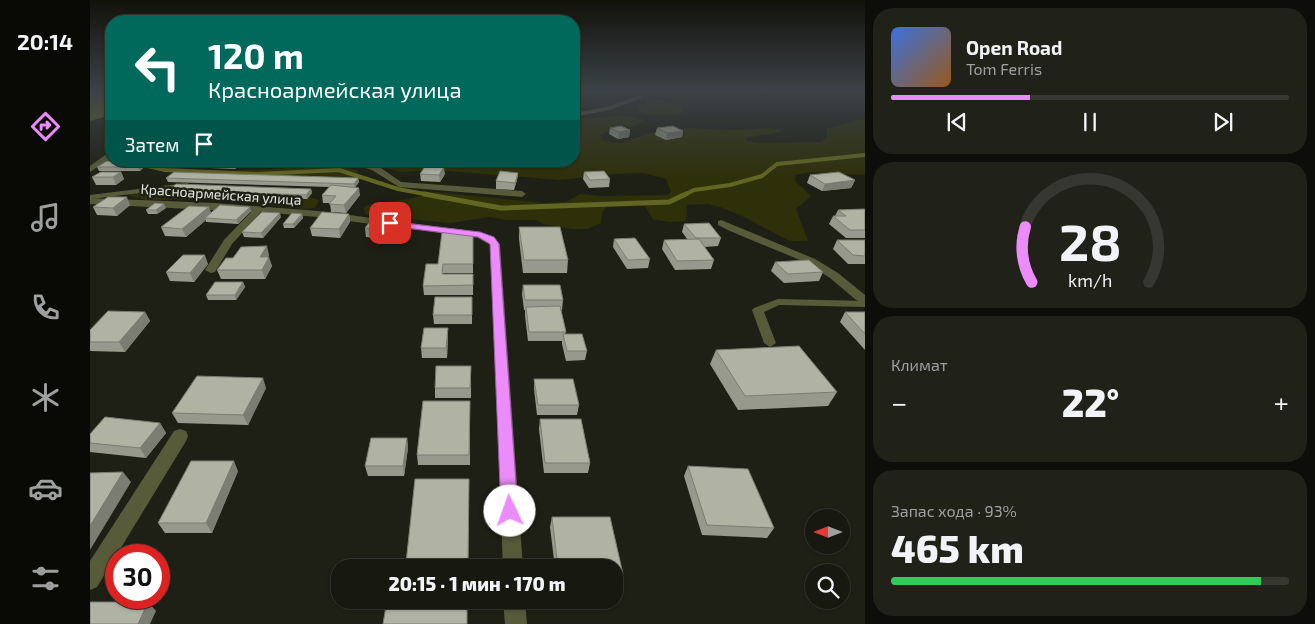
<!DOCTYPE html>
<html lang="ru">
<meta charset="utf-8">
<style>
:root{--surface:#171810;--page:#202119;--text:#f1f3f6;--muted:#9ea09f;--line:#363730;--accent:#ec8cfa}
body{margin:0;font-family:"Exo 2",sans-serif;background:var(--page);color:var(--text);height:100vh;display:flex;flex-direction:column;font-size:19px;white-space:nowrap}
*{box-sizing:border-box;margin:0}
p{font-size:16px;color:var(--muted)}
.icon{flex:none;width:28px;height:28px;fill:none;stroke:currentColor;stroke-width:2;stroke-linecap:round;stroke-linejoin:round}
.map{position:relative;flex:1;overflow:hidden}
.side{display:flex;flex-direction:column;gap:8px;padding:8px;background:#0d0d09;width:450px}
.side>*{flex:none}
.hud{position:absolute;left:15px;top:15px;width:475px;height:152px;border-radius:20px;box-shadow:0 1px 4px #0004,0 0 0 1px var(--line);background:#00695c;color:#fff;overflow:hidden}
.needle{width:32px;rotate:270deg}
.tools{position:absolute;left:715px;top:509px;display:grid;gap:10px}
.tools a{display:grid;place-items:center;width:45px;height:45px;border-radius:50%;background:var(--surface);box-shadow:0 1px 4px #0004,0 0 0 1px var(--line);font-size:25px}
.speed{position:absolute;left:15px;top:544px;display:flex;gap:10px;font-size:25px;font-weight:700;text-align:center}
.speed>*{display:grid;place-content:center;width:65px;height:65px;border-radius:50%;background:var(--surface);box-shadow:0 1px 4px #0004,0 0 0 1px var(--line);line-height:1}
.speed .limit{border:8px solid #d22;background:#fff;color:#111}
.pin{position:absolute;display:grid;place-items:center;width:42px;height:42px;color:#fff;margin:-21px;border-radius:10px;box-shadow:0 2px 8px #0006}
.me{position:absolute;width:55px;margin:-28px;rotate:357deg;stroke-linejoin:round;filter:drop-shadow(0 0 4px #0008)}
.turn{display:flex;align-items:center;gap:18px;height:105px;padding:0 20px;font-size:22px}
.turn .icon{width:65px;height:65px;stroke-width:2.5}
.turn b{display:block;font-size:35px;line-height:42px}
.then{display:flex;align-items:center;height:48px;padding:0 20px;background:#0003;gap:10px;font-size:19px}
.big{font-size:38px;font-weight:800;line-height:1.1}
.side .card{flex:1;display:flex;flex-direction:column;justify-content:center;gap:8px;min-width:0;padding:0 18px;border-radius:20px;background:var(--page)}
.side .dial{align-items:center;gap:0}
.dial svg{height:130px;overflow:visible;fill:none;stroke:var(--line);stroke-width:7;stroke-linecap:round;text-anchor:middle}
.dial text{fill:var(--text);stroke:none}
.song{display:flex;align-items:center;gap:15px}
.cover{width:60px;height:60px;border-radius:8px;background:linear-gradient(135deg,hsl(220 70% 55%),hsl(30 70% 35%))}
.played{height:5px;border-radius:2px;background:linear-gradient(90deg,var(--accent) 35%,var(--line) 35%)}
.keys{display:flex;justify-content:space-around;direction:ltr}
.heat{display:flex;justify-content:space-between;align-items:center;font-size:28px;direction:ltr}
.charge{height:8px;border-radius:4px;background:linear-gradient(90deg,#34c759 93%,var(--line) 0)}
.trip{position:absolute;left:241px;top:559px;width:292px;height:50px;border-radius:20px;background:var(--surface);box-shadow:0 1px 4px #0004,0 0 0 1px var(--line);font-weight:800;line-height:50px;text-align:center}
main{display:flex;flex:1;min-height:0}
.tab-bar{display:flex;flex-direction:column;width:90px;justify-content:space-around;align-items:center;background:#090a06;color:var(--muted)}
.tab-bar .icon{width:35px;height:35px}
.tab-bar .on{color:var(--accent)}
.tab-bar b{font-size:22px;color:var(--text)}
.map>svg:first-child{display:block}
.green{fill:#2e300a}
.water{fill:#626623}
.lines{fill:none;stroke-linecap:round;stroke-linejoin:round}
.stream-far1{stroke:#626623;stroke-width:4}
.stream{stroke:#626623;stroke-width:5}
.service{fill:#585b3a;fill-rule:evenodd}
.minor{fill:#585b3a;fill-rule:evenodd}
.wall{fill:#97998c}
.shaded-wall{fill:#7b7d72}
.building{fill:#b0b2a3;stroke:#7b7d72}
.route{fill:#ec8cfa;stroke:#995ba2}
.labels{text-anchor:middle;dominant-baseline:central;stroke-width:5;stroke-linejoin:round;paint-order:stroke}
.far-street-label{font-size:14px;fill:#e3e4dd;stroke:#1f2015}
</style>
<main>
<nav class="tab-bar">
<b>20:14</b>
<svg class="icon on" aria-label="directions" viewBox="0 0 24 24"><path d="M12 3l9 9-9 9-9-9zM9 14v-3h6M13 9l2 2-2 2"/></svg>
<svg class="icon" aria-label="music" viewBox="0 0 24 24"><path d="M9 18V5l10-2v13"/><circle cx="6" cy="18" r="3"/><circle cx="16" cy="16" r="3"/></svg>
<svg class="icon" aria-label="phone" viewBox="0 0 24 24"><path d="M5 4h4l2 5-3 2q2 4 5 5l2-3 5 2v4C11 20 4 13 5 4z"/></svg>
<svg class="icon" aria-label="climate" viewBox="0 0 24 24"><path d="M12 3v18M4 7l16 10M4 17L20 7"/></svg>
<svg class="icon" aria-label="car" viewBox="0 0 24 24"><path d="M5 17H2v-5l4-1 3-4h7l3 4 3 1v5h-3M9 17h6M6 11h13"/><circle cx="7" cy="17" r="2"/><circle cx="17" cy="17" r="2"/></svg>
<svg class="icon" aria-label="filters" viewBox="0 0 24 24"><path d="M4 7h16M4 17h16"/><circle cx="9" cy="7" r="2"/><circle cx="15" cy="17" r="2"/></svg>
</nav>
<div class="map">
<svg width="775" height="624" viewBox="0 0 775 624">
<rect width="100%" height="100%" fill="#1f2015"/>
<g class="green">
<path d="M 573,100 L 592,108 L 594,113 C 580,116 563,117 549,112 L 547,109 L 558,101 Z"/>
<path d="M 530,116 L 545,117 L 555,121 L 542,127 L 530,126 L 510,135 L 512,140 C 531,148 546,136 564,132 C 592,125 619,130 648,130 C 659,130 671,128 682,128 L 692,130 L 691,132 L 655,138 L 655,140 L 668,143 L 731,142 L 737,138 L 737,129 L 767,120 L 775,120 L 775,175 L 721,172 L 706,175 L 705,181 L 721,196 L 706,209 L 718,241 L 700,241 L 650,215 L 630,207 L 618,204 L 597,205 L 596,221 L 579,222 L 563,219 L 555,206 L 516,207 L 512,213 L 511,223 L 497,229 L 482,229 L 453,224 L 447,220 L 417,220 L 399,217 L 361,223 L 276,215 L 273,208 L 280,204 L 319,199 L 344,192 L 454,203 L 476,202 L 490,194 L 512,196 L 578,195 L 581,192 L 576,179 L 553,173 L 523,174 L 470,180 L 346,170 L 310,172 L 274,161 L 484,161 L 484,119 Z"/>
<polygon points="223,165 253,167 269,171 261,178 147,176 147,170 189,169"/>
<polygon points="79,190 82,194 214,196 229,200 225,208 213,209 122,199 56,200 39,196 42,193"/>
</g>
<polygon class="water" points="0,90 21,90 21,115 0,121"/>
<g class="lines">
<g class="stream-far1">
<polyline points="36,161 75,170 167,174 249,170 308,189 340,195"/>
<polyline points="594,195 604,190 640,185 672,176 687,164 775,155"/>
</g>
<polyline class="stream" points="334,194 411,208 579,202 596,194"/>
<g class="service">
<polygon points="123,161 244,161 241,163 126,163"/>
<polygon points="97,183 101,185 100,187 0,199 0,195"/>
<polygon points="688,299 775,301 775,307 689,305 674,312 686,343 680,347 674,343 662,310 664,308"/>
</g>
<g class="minor">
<polygon points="550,95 552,98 523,109 484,117 484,113 520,106"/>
<polygon points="18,153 21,153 21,158 0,172 0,166"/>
<polygon points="249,161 265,161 288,166 311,182 432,191 436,194 432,197 309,187 282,170"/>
<polygon points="0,198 125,203 228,211 390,232 404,237 410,244 433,568 413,568 400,245 388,238 228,217 171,212 142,244 125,272 121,273 115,270 134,240 161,212 0,204"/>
<polygon points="631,220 725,259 748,273 775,295 775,305 771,304 740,278 717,263 640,231 628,225 628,221"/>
<polygon points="90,429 96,431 98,436 96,441 7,587 0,590 0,561 84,431"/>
<polygon points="413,600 435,600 437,624 415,624"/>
</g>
</g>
<g class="wall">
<polygon points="520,128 540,130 539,137 528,139 519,134"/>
<polygon points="567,128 593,131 592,137 576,140 565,135"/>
<polygon points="149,161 150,165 145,169 120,168 119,165"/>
<polygon points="55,166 50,171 9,171 7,167"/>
<polygon points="31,172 34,179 26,185 6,185 2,177"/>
<polygon points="494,172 520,179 519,187 499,188 493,179"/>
<polygon points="428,173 427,180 424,190 406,189 406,181"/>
<polygon points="330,174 355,174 350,182 331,181"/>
<polygon points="720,175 765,180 761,188 732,191 717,183"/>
<polygon points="76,178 268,178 269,182 265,187 270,195 256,213 241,212 240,203 233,203 232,195 240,187 78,182"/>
<polygon points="221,189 222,193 217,199 81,194 79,190"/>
<polygon points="40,205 27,216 7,215 3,207"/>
<polygon points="76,208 67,214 58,214 56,210"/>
<polygon points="775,209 775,238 756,238 739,224 743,216 745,216 748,210"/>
<polygon points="161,211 148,224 116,222 116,220 96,237 75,236 71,227 121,213"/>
<polygon points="212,214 213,218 204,228 194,228 193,224"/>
<polygon points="259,214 260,222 250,238 222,236 220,228"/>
<polygon points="191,217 173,238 154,237 152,232"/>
<polygon points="302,219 303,227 294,239 276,237 275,228"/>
<polygon points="594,224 631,238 628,246 614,247 624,260 621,269 585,270 572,249 574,240 598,240 592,232"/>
<polygon points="429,227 478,260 477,273 433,273 429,239"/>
<polygon points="383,232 383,273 354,273 353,274 383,274 383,295 334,295 333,286 348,264"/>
<polygon points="524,239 560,259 558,268 537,269 523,247"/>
<polygon points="747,240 775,240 775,264 758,264 743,249"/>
<polygon points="179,255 178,257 182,266 175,279 131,279 127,270 143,258"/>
<polygon points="685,262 733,272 729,281 694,283 681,271"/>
<polygon points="118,264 104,282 80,281 76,272"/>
<polygon points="153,282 155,287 146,300 118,300 116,295"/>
<polygon points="433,285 473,300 472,310 471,310 476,332 475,334 497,351 495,360 476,361 472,344 472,341 438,341 435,316 435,310 434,310 432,294"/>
<polygon points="382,297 382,324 344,324 343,315"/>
<polygon points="55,312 60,321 35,352 0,351 0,330"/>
<polygon points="755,312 775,312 775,350 750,322"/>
<polygon points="358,337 357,358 332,358 331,348"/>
<polygon points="626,350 747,392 738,406 648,410 620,364"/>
<polygon points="381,366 381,398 345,398 345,388"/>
<polygon points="444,379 489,405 487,415 447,415 444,389"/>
<polygon points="176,388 158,425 88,423 82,413"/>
<polygon points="380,401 380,465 328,465 327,455"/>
<polygon points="450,419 500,463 498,473 454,473 449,429"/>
<polygon points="70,423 76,433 56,458 0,452 0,434"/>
<polygon points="317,438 318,448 314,476 278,476 275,466"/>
<polygon points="598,466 684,528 677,538 612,535 594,476"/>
<polygon points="148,471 122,533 75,533 68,523"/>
<polygon points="379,479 378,568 317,568 316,563"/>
<polygon points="462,517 520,517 533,574 530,584 525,584 525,568 465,568 460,527"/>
</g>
<g class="shaded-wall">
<polygon points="540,130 539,137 528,139 529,132"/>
<polygon points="593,131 592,137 576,140 577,133"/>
<polygon points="149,161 150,165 145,169 143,165"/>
<polygon points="54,163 55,166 50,171 48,167"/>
<polygon points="354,167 355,174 350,182 349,175"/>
<polygon points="31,172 34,179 26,185 23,177"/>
<polygon points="428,173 427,180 424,190 425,183"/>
<polygon points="268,178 269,182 265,188 264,184"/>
<polygon points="765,180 761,188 732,191 735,184"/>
<polygon points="269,188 270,195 256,213 254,205"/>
<polygon points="221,189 222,193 217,199 216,195"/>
<polygon points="37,197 40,205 27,216 23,208"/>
<polygon points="74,204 76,208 67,214 66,210"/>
<polygon points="119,207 122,215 115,218 116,220 96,237 92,229"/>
<polygon points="160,207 161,211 148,224 146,220"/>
<polygon points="190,213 191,217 173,238 171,233"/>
<polygon points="212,214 213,218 204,228 203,224"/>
<polygon points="259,214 260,222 250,238 249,229"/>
<polygon points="302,219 303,227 294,239 293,230"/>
<polygon points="177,246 179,255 173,266 170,257"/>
<polygon points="115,255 118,264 104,282 100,273"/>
<polygon points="179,257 182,266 175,279 172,270"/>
<polygon points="153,282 155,287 146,300 145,295"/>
<polygon points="55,312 60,321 35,352 29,342"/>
<polygon points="358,328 358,337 357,358 356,348"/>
<polygon points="173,378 176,388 158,425 153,415"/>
<polygon points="70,423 76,433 56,458 50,448"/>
<polygon points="317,438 318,448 314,476 313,466"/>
<polygon points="144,461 148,471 122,533 116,523"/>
<polygon points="33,472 41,482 0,550 0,526"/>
<polygon points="58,602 66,611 60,624 48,624"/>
</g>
<g class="building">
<polygon points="531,126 540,130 529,132 520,128"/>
<polygon points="583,126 593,131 577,133 567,128"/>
<polygon points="17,161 21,161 54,163 48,167 7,167"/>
<polygon points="123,161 148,161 143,165 119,165"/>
<polygon points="336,165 354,167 349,175 330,174"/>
<polygon points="410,171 428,173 425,183 406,181"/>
<polygon points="514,171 520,179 500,180 494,172"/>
<polygon points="11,172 31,172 23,177 2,177"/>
<polygon points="84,172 268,178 264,184 76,178"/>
<polygon points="749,172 765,180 735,184 720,175"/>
<polygon points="86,184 221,189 216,195 79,190"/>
<polygon points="241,185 269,188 254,205 239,204 246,196 232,195"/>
<polygon points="18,197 37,197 23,208 3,207"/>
<polygon points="65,203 74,204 66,210 56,210"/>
<polygon points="130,205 160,207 146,220 115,218"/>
<polygon points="99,206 119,207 92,229 71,227"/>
<polygon points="775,209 775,230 760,230 743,216 756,216 748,210"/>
<polygon points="172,212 190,213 171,233 152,232"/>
<polygon points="232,212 259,214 249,229 220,228"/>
<polygon points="202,213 212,214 203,224 193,224"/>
<polygon points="283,217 302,219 293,230 275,228"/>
<polygon points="619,223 631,238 606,238 594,224"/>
<polygon points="429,227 470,227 478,260 434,260"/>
<polygon points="352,232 383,232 383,264 353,264 352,274 383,274 383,285 333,286 336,264 348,264"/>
<polygon points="545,238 560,259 538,260 524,239"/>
<polygon points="609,239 624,260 587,261 574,240"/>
<polygon points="747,240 775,240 775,256 763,255"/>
<polygon points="177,246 170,257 179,257 172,270 127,270 136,258 143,258 151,247"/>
<polygon points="93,255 115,255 100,273 76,272"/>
<polygon points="719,260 733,272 698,274 685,262"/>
<polygon points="125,282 153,282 145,295 116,295"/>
<polygon points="433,285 470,285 473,300 435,300"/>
<polygon points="345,297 382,297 382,315 343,315"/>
<polygon points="470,306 476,332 439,332 436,307"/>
<polygon points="18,311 55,312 29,342 0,342 0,330"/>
<polygon points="755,312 775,312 775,334"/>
<polygon points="334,328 358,328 356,348 331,348"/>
<polygon points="473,334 492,334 497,351 477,351"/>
<polygon points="709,346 747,392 655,396 626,350"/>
<polygon points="346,366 381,366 380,388 345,388"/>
<polygon points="107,376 173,378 153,415 82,413"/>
<polygon points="444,379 483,379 489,405 448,405"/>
<polygon points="333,401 380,401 379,455 327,455"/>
<polygon points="15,417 70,423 50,448 0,443 0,434"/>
<polygon points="450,419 491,419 500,463 455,463"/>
<polygon points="281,438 317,438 313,466 275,466"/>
<polygon points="101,461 144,461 116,523 68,523"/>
<polygon points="598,466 658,469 684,528 617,525"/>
<polygon points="33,472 0,526 0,473"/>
<polygon points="325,479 379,479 378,563 316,563"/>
<polygon points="462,517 520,517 533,574 525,574 525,568 468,568"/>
<polygon points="297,600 377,600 377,624 293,624"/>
<polygon points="0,602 58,602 48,624 0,624"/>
</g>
<linearGradient id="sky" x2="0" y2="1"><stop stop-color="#11120c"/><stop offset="0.51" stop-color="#3c4246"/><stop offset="1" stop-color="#3c4246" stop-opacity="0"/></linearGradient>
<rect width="775" height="178" fill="url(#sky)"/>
<polygon class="route" points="297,221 390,232 404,237 409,244 428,511 426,516 420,519 413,516 411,511 400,244 388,237 300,226 295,223"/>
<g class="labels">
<g class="far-street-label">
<text transform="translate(131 194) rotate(4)">Красноармейская улица</text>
</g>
</g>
</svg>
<div class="tools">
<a><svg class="needle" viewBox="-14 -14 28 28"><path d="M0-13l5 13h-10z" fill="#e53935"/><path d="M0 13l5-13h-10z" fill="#9ea09f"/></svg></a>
<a><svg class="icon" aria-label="search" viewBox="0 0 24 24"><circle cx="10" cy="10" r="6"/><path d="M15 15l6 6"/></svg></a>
</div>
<div class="speed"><div class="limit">30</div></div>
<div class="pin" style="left:300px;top:223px;background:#d93025"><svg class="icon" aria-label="arrive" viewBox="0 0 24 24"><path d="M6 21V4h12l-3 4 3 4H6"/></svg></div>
<svg class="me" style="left:420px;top:511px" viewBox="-20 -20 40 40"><circle r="19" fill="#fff"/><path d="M0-13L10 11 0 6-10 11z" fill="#ec8cfa"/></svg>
<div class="trip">20:15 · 1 мин · 170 m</div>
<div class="hud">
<div class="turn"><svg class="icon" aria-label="left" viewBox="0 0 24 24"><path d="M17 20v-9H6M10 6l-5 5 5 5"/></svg><div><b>120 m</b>Красноармейская улица</div></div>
<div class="then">Затем<svg class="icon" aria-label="arrive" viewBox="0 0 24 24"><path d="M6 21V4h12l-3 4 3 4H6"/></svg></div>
</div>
</div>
<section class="side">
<div class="card">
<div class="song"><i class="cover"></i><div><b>Open Road</b><p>Tom Ferris</p></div></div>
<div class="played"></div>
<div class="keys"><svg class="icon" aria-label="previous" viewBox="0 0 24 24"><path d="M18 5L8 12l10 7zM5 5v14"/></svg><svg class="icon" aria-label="pause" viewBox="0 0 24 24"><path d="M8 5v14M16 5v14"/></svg><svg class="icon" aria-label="next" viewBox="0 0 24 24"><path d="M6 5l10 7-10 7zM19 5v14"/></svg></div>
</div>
<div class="card dial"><svg viewBox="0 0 100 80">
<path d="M14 69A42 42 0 1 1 86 69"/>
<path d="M14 69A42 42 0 0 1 10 35" stroke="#ec8cfa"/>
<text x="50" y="56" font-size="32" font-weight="700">28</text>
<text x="50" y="72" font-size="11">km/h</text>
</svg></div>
<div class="card"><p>Климат</p>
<div class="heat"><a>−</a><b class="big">22°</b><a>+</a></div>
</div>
<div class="card"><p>Запас хода · 93%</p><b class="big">465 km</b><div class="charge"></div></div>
</section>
</main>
